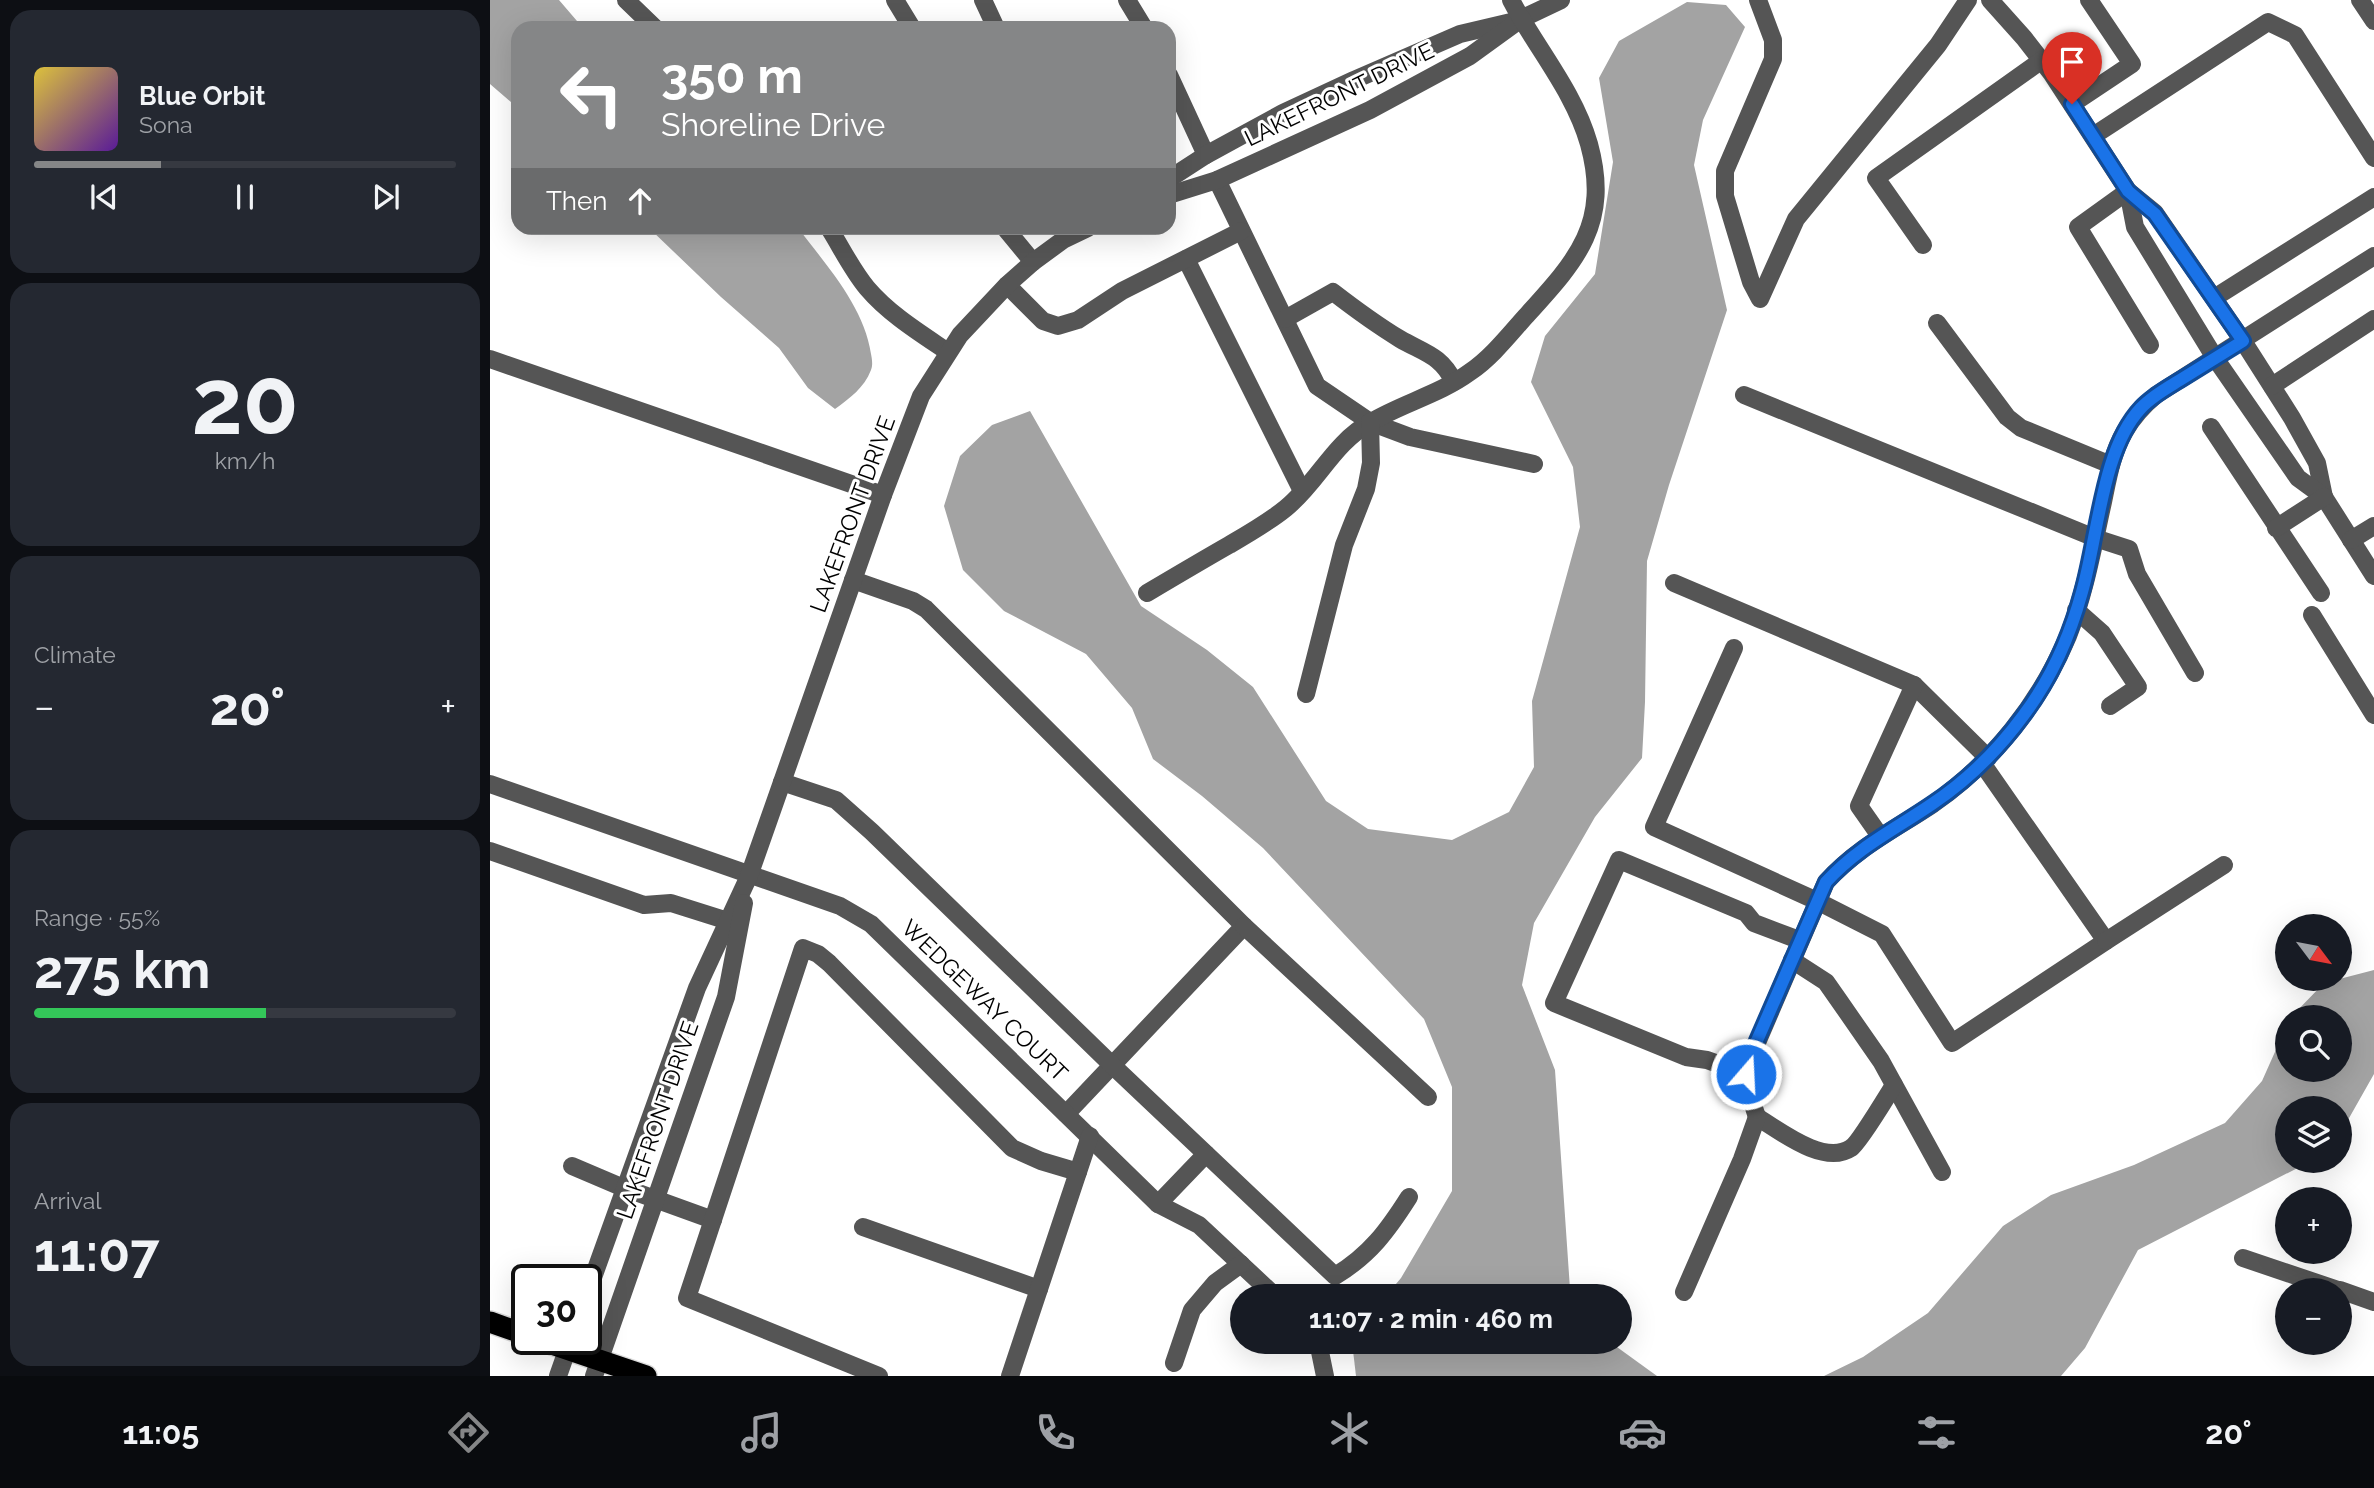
<!DOCTYPE html>
<meta charset="utf-8">
<style>
:root{--surface:#171b24;--page:#242831;--text:#f1f3f6;--muted:#9ea1a6;--line:#363941;--accent:#858687}
body{margin:0;font-family:Raleway,sans-serif;background:var(--page);color:var(--text);height:100vh;display:flex;flex-direction:column;font-size:26px;white-space:nowrap}
*{box-sizing:border-box;margin:0}
p{font-size:23px;color:var(--muted)}
.icon{flex:none;width:38px;height:38px;fill:none;stroke:currentColor;stroke-width:2;stroke-linecap:round;stroke-linejoin:round}
.map{position:relative;flex:1;overflow:hidden}
.side{display:flex;flex-direction:column;gap:10px;padding:10px;background:#0d0f14;width:490px}
.side>*{flex:none}
.banner{position:absolute;left:21px;top:21px;width:665px;height:214px;border-radius:21px;box-shadow:0 7px 28px #0002;background:#858687;color:#fff;overflow:hidden}
.needle{width:46px;rotate:122deg}
.tools{position:absolute;left:1785px;top:914px;display:grid;gap:14px}
.tools a{display:grid;place-items:center;width:77px;height:77px;border-radius:50%;background:var(--surface);box-shadow:0 7px 28px #0002;font-size:35px}
.speed{position:absolute;left:21px;top:1264px;display:flex;gap:14px;font-size:35px;font-weight:700;text-align:center}
.speed>*{display:grid;place-content:center;width:91px;height:91px;border-radius:50%;background:var(--surface);box-shadow:0 7px 28px #0002;line-height:1}
.speed .limit{border:4px solid #111;border-radius:10px;background:#fff;color:#111}
.pin{position:absolute;display:grid;place-items:center;width:60px;height:60px;color:#fff;margin:-72px -30px;border-radius:50% 50% 50% 0;rotate:-45deg;box-shadow:0 0 7px #0007}
.pin .icon{rotate:45deg}
.me{position:absolute;width:77px;margin:-38px;rotate:19deg;stroke-linejoin:round;filter:drop-shadow(0 0 5px #0008)}
.turn{display:flex;align-items:center;gap:24px;height:147px;padding:0 35px;font-size:32px}
.turn .icon{width:91px;height:91px;stroke-width:2.5}
.turn b{display:block;font-size:49px;line-height:60px}
.then{display:flex;align-items:center;height:66px;padding:0 35px;background:#0003;gap:14px;font-size:26px}
.big{font-size:52px;font-weight:700;line-height:1.1}
.side .widget{flex:1;display:flex;flex-direction:column;justify-content:center;gap:10px;min-width:0;padding:0 24px;border-radius:21px;background:var(--page)}
.side .dial{align-items:center;gap:0}
.dial b{font-size:91px;line-height:1}
.song{display:flex;align-items:center;gap:21px}
.cover{width:84px;height:84px;border-radius:10px;background:linear-gradient(135deg,hsl(50 70% 55%),hsl(270 70% 35%))}
.played{height:7px;border-radius:4px;background:linear-gradient(90deg,var(--accent) 30%,var(--line) 30%)}
.keys{display:flex;justify-content:space-around;direction:ltr}
.heat{display:flex;justify-content:space-between;align-items:center;font-size:38px;direction:ltr}
.charge{height:10px;border-radius:5px;background:linear-gradient(90deg,#34c759 55%,var(--line) 0)}
.trip{position:absolute;left:740px;top:1284px;width:402px;height:70px;border-radius:35px;background:var(--surface);box-shadow:0 7px 28px #0002;font-weight:700;line-height:70px;text-align:center}
.tab-bar{display:flex;height:112px;justify-content:space-around;align-items:center;background:#090b0e;color:var(--muted)}
.tab-bar .icon{width:49px;height:49px}
.tab-bar .selected{color:var(--accent)}
.tab-bar b{font-size:32px;color:var(--text)}
main{display:flex;flex:1;min-height:0}
.map>svg:first-child{display:block}
.water{fill:#a3a3a3}
.lines{fill:none;stroke-linecap:round;stroke-linejoin:round}
.highway-casing{stroke:#dbdbdb;stroke-width:24}
.minor{stroke:#555;stroke-width:18}
.highway{stroke:#000;stroke-width:21}
.route-casing{stroke:#114b97;stroke-width:18}
.route{stroke:#1a73e8;stroke-width:12}
.labels{text-anchor:middle;dominant-baseline:central;stroke-width:6;stroke-linejoin:round;paint-order:stroke}
.street-label{font-size:23px;fill:#000;stroke:#fff}
</style>
<main>
<section class="side">
<div class="widget">
<div class="song"><i class="cover"></i><div><b>Blue Orbit</b><p>Sona</p></div></div>
<div class="played"></div>
<div class="keys"><svg class="icon" aria-label="previous" viewBox="0 0 24 24"><path d="M18 5L8 12l10 7zM5 5v14"/></svg><svg class="icon" aria-label="pause" viewBox="0 0 24 24"><path d="M8 5v14M16 5v14"/></svg><svg class="icon" aria-label="next" viewBox="0 0 24 24"><path d="M6 5l10 7-10 7zM19 5v14"/></svg></div>
</div>
<div class="widget dial"><b>20</b><p>km/h</p></div>
<div class="widget"><p>Climate</p>
<div class="heat"><a>−</a><b class="big">20°</b><a>+</a></div>
</div>
<div class="widget"><p>Range · 55%</p><b class="big">275 km</b><div class="charge"></div></div>
<div class="widget"><p>Arrival</p><b class="big">11:07</b></div>
</section>
<div class="map">
<svg width="1884" height="1376" viewBox="0 0 1884 1376">
<rect width="100%" height="100%" fill="#fff"/>
<g class="water">
<polygon points="0,0 69,0 93,28 28,28 28,108 0,84"/>
<polygon points="1197,2 1236,5 1255,27 1213,120 1204,165 1237,310 1179,485 1157,561 1155,702 1152,758 1105,817 1044,923 1032,985 1065,1070 1080,1289 1085,1297 895,1297 911,1278 962,1191 962,1087 934,1019 773,848 712,796 663,759 642,708 596,654 514,611 473,570 454,506 470,456 502,425 540,411 651,606 717,650 763,687 836,801 878,829 962,840 1019,812 1044,767 1042,701 1090,527 1083,467 1041,382 1055,336 1105,274 1123,162 1109,78 1129,41"/>
<path d="M 159,228 L 308,228 C 336,265 374,306 381,354 C 382,359 383,365 381,370 C 374,388 360,398 345,409 L 318,388 L 289,348 L 231,297 Z"/>
<polygon points="1884,970 1884,1074 1850,1134 1850,1108 1797,1108 1797,1160 1823,1160 1648,1250 1595,1348 1571,1376 1334,1376 1373,1357 1438,1313 1513,1226 1561,1195 1644,1165 1735,1123 1772,1081 1797,1025 1797,1069 1850,1069 1850,1017 1801,1017 1834,983"/>
<polygon points="862,1342 1120,1342 1167,1376 866,1376"/>
</g>
<g class="lines">
<g class="highway-casing">
<g id="highway">
<polyline points="0,1322 37,1335"/>
<polyline points="47,1339 156,1376"/>
</g>
</g>
<g class="minor">
<polyline points="136,0 165,28"/>
<polyline points="405,0 422,28"/>
<polyline points="493,0 506,28"/>
<polyline points="637,0 654,28"/>
<polyline points="1268,0 1283,40 1283,59 1235,171 1235,196 1261,282 1270,299 1306,219 1448,45 1478,0"/>
<polyline points="1500,0 1534,38 1562,74 1638,191 1665,213 1753,341 1802,418 1827,463 1834,497"/>
<polyline points="1870,0 1884,21"/>
<polyline points="679,75 716,155"/>
<polyline points="1582,104 1642,64 1599,0"/>
<polyline points="1603,136 1778,22 1805,35 1884,158"/>
<polyline points="679,179 716,155 793,113 864,80 970,34 1021,22"/>
<polyline points="727,180 827,386 880,422 920,437 1044,464"/>
<polyline points="1638,191 1645,227 1725,358 1808,478 1834,497 1884,576"/>
<polyline points="1638,191 1588,227 1660,345"/>
<polyline points="679,195 727,180 880,110 980,56 1031,19 1071,0"/>
<path d="M 339,228 C 351,247 362,270 377,288 C 399,314 430,333 458,352"/>
<polyline points="515,228 543,262"/>
<polyline points="1433,245 1386,178 1552,60"/>
<polyline points="696,259 812,491"/>
<polyline points="517,285 553,321 568,326 588,320 632,291 751,231"/>
<polyline points="1724,298 1884,197"/>
<path d="M 795,319 L 843,292 C 865,309 887,325 910,339 C 934,353 951,355 964,382"/>
<polyline points="1447,323 1517,417 1531,428 1621,465"/>
<polyline points="0,359 393,495"/>
<polyline points="1782,386 1884,319"/>
<polyline points="1254,395 1605,538 1639,549 1647,574 1705,673"/>
<polyline points="1721,427 1831,593"/>
<polyline points="1786,528 1834,497"/>
<polyline points="1861,540 1884,526"/>
<polyline points="363,580 423,601 436,609 754,926 576,1114"/>
<polyline points="1184,583 1424,685 1498,758"/>
<path d="M 657,593 C 684,577 711,561 739,545 C 758,534 779,522 796,508 C 828,482 843,443 881,422 C 913,403 950,394 980,372 C 1001,358 1019,335 1036,316 C 1086,261 1121,224 1099,144 C 1084,91 1046,48 1021,0"/>
<polyline points="1586,610 1612,633 1648,687 1620,706"/>
<polyline points="1822,615 1884,715"/>
<polyline points="1244,648 1164,827 1327,901 1392,934 1462,1043 1616,941 1492,763"/>
<polyline points="816,694 854,545 876,489 881,463 880,422"/>
<path d="M 292,782 L 346,800 L 382,832 L 622,1065 L 845,1276 C 880,1255 898,1230 919,1197"/>
<polyline points="0,784 350,906 381,924 668,1204 709,1225 786,1297"/>
<polyline points="1390,836 1369,806 1424,685"/>
<polyline points="0,851 154,905 181,903 238,921"/>
<polyline points="754,926 938,1097"/>
<polyline points="1616,941 1734,865"/>
<polyline points="1302,960 1336,982 1350,1002 1391,1061 1452,1172"/>
<polyline points="1256,1074 1217,1060 1196,1057 1064,1003 1129,860 1256,913 1264,923 1309,940"/>
<path d="M 1267,1117 C 1260,1095 1254,1082 1260,1059 L 1336,882 C 1369,846 1404,830 1443,804 C 1503,762 1550,703 1578,636 C 1595,593 1603,547 1613,502 C 1618,478 1622,453 1635,431 C 1643,417 1653,406 1666,395 L 1884,256"/>
<path d="M 1267,1117 C 1290,1131 1334,1166 1361,1148 C 1369,1143 1397,1096 1404,1085"/>
<polyline points="82,1166 129,1186 223,1220"/>
<polyline points="668,1204 716,1154"/>
<polyline points="373,1227 549,1289"/>
<polyline points="1753,1258 1848,1290"/>
<polyline points="1850,1290 1884,1302"/>
<polyline points="1194,1292 1252,1159 1267,1117"/>
<polyline points="96,1297 207,988 259,876 393,495 431,396 470,335 517,285 543,262 573,240 598,228"/>
<polyline points="828,1342 835,1376"/>
<polyline points="684,1363 702,1310 725,1283 751,1264"/>
<polyline points="68,1376 81,1339"/>
<polyline points="104,1376 236,997 254,903"/>
<polyline points="389,1376 197,1298 313,948 328,954 339,963 522,1148 551,1161 588,1172"/>
<polyline points="520,1376 600,1136"/>
</g>
<use href="#highway" class="highway"/>
</g>
<g class="lines">
<g class="route-casing">
<path id="route" d="M 1256,1074 L 1259,1059 L 1336,882 C 1368,847 1404,830 1442,804 C 1478,780 1508,750 1533,716 C 1561,679 1580,636 1592,592 C 1608,537 1612,449 1651,408 C 1662,396 1677,388 1690,380 C 1711,367 1732,354 1753,341 L 1665,214 L 1638,191 L 1582,104"/>
</g>
<use href="#route" class="route"/>
</g>
<g class="labels">
<g class="street-label">
<text transform="translate(849 94) rotate(-26)">LAKEFRONT DRIVE</text>
<text transform="translate(362 514) rotate(-70)">LAKEFRONT DRIVE</text>
<text transform="translate(495 1000) rotate(44)">WEDGEWAY COURT</text>
<text transform="translate(167 1120) rotate(-71)">LAKEFRONT DRIVE</text>
</g>
</g>
</svg>
<div class="tools">
<a><svg class="needle" viewBox="-14 -14 28 28"><path d="M0-13l5 13h-10z" fill="#e53935"/><path d="M0 13l5-13h-10z" fill="#9ea1a6"/></svg></a>
<a><svg class="icon" aria-label="search" viewBox="0 0 24 24"><circle cx="10" cy="10" r="6"/><path d="M15 15l6 6"/></svg></a>
<a><svg class="icon" aria-label="layers" viewBox="0 0 24 24"><path d="M12 4l9 5-9 5-9-5zM3 14l9 5 9-5"/></svg></a>
<a>+</a>
<a>−</a>
</div>
<div class="speed"><div class="limit">30</div></div>
<div class="pin" style="left:1582px;top:104px;background:#d93025"><svg class="icon" aria-label="arrive" viewBox="0 0 24 24"><path d="M6 21V4h12l-3 4 3 4H6"/></svg></div>
<svg class="me" style="left:1256px;top:1074px" viewBox="-20 -20 40 40"><circle r="17" fill="#1a73e8" stroke="#fff" stroke-width="3"/><path d="M0-11L8 9 0 5-8 9z" fill="#fff"/></svg>
<div class="trip">11:07 · 2 min · 460 m</div>
<div class="banner">
<div class="turn"><svg class="icon" aria-label="left" viewBox="0 0 24 24"><path d="M17 20v-9H6M10 6l-5 5 5 5"/></svg><div><b>350 m</b>Shoreline Drive</div></div>
<div class="then">Then<svg class="icon" aria-label="ahead" viewBox="0 0 24 24"><path d="M12 20V5M6 11l6-6 6 6"/></svg></div>
</div>
</div>
</main>
<nav class="tab-bar">
<b>11:05</b>
<svg class="icon selected" aria-label="directions" viewBox="0 0 24 24"><path d="M12 3l9 9-9 9-9-9zM9 14v-3h6M13 9l2 2-2 2"/></svg>
<svg class="icon" aria-label="music" viewBox="0 0 24 24"><path d="M9 18V5l10-2v13"/><circle cx="6" cy="18" r="3"/><circle cx="16" cy="16" r="3"/></svg>
<svg class="icon" aria-label="phone" viewBox="0 0 24 24"><path d="M5 4h4l2 5-3 2q2 4 5 5l2-3 5 2v4C11 20 4 13 5 4z"/></svg>
<svg class="icon" aria-label="climate" viewBox="0 0 24 24"><path d="M12 3v18M4 7l16 10M4 17L20 7"/></svg>
<svg class="icon" aria-label="car" viewBox="0 0 24 24"><path d="M5 17H2v-5l4-1 3-4h7l3 4 3 1v5h-3M9 17h6M6 11h13"/><circle cx="7" cy="17" r="2"/><circle cx="17" cy="17" r="2"/></svg>
<svg class="icon" aria-label="filters" viewBox="0 0 24 24"><path d="M4 7h16M4 17h16"/><circle cx="9" cy="7" r="2"/><circle cx="15" cy="17" r="2"/></svg>
<b>20°</b>
</nav>
